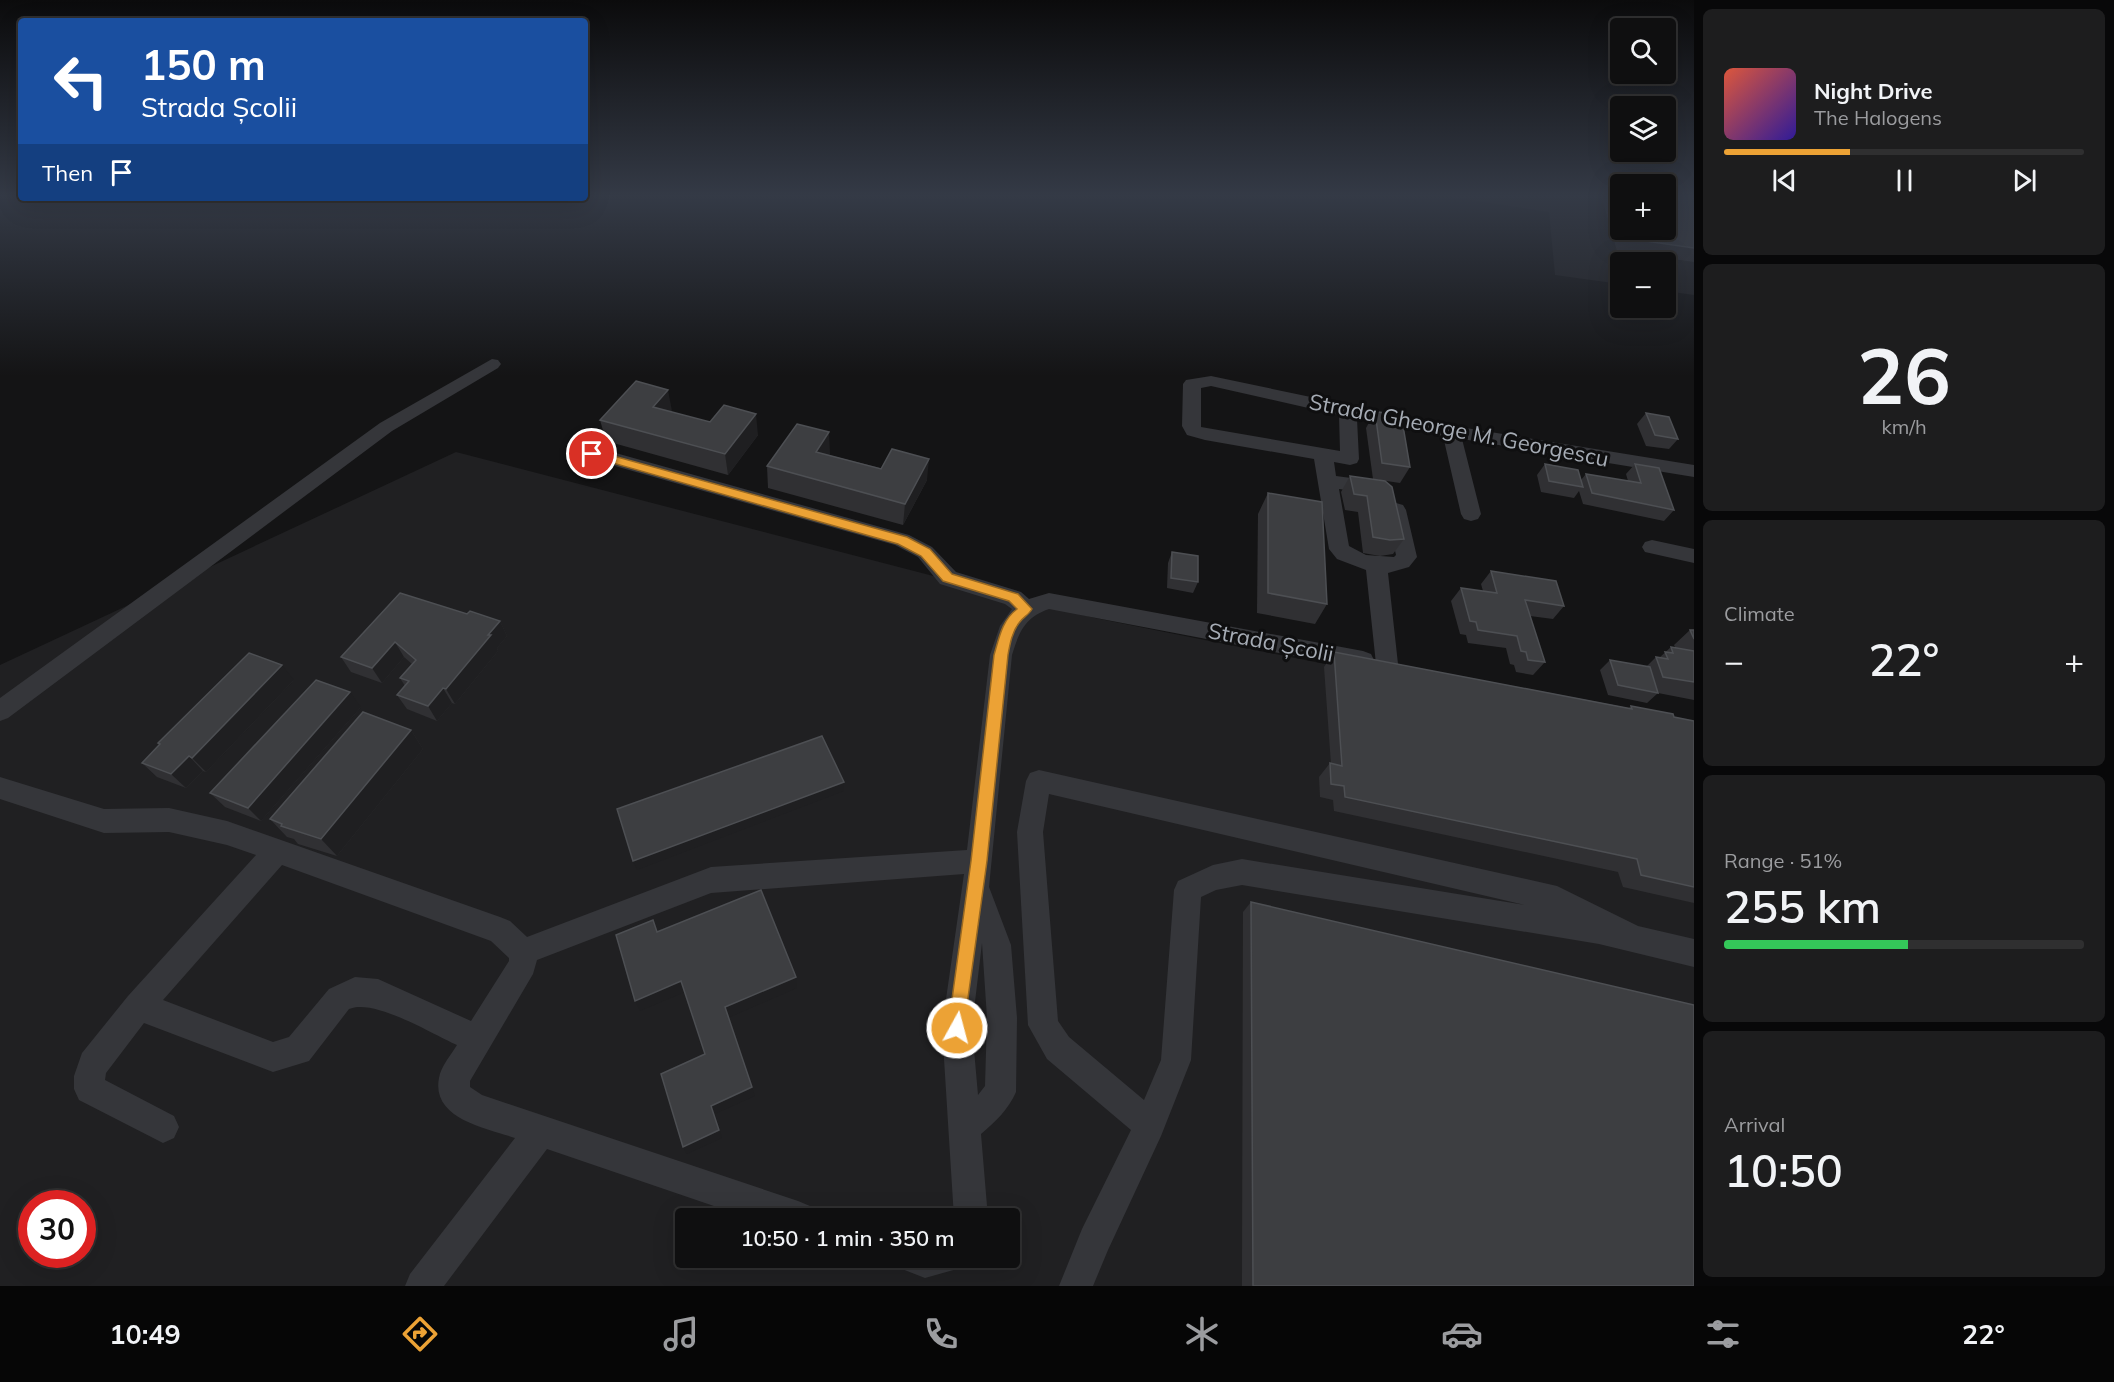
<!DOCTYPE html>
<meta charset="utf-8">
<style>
:root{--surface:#0f0f10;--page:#1d1d1e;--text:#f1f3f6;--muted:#9b9c9f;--line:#2f2f30;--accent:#eca235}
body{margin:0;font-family:Mulish,sans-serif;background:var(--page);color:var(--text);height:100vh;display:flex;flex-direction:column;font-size:22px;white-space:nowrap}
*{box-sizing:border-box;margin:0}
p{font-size:20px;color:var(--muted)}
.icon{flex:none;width:33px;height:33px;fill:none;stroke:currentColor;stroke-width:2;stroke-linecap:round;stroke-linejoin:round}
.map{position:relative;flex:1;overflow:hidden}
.panel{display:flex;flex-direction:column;gap:9px;padding:9px;background:#080809;width:420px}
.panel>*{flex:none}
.guide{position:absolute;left:18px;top:18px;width:570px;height:183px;border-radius:6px;box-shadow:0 6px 24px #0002,0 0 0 2px var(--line);background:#1a4fa0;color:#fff;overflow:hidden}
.controls{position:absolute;left:1610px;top:18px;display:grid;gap:12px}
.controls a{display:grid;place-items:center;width:66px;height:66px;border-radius:6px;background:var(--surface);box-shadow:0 6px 24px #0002,0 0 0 2px var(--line);font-size:30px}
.speed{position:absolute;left:18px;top:1190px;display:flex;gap:12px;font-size:30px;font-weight:700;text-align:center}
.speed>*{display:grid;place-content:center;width:78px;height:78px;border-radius:50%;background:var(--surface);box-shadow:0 6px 24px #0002,0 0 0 2px var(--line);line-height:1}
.speed .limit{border:9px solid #d22;background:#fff;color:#111}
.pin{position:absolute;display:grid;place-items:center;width:51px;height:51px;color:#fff;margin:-26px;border:3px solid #fff;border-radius:50%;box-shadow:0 2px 6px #0007}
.me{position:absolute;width:66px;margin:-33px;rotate:7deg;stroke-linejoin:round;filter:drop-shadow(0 0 4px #0008)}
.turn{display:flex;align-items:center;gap:21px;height:126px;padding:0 24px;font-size:27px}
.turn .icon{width:78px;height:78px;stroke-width:2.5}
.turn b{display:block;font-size:42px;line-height:51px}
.then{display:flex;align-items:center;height:57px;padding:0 24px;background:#0003;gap:12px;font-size:22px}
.big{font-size:45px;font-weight:600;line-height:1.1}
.panel .widget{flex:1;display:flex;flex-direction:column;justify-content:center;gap:9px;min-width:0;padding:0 21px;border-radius:9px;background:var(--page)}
.panel .dial{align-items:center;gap:0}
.dial b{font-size:78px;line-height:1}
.song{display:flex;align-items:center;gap:18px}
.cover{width:72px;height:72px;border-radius:9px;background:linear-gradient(135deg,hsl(10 70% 55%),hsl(250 70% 35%))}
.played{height:6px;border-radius:3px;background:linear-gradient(90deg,var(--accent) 35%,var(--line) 35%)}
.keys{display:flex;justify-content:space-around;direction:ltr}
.heat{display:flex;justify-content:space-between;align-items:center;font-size:33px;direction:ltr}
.charge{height:9px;border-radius:4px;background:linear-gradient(90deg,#34c759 51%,var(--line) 0)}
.trip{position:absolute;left:675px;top:1208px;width:345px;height:60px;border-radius:6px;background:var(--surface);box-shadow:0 6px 24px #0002,0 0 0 2px var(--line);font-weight:600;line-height:60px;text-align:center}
.menu{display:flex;height:96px;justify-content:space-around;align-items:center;background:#060606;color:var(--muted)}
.menu .icon{width:42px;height:42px}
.menu .current{color:var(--accent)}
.menu b{font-size:27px;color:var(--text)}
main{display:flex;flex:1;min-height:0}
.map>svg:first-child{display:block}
.built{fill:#202022;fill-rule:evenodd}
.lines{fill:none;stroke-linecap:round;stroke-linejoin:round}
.minor{fill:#35363a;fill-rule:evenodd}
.wall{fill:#303033}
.shaded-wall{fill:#1f1f21}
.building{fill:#3d3e41;stroke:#4d4f53;stroke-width:1.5}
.route{fill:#eca235;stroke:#996922;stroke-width:1.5}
.labels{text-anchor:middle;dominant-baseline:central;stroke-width:6;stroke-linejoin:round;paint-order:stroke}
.street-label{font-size:22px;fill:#a6acb5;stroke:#0f0f10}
</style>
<main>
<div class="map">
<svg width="1694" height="1286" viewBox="0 0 1694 1286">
<rect width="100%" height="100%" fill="#141415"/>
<g class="built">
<polygon points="1439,195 1620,195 1620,230 1665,230 1694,195 1694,295 1665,291 1665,262 1620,262 1620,284 1555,275 1549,212"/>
<path d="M 456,452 L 1095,618 L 1694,738 L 1694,1286 L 0,1286 L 0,665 ZM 32,1203 L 82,1203 L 82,1254 L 32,1254 ZM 686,1218 L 1010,1218 L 1010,1257 L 686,1257 Z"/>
</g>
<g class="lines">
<g class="minor">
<polygon points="492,359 498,360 501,364 498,368 392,431 8,718 0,721 0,698 380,423"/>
<path d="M 1211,376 L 1435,423 L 1694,465 L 1694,477 L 1462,439 L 1481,514 L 1478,519 L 1471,521 L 1464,519 L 1461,514 L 1443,436 L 1357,419 L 1359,459 L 1357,463 L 1350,465 L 1334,462 L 1336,476 L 1381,482 L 1384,487 L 1381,492 L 1374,494 L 1339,489 L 1349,546 L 1366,555 L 1394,557 L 1396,555 L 1386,510 L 1389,505 L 1396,503 L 1403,505 L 1406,510 L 1417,557 L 1409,567 L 1388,573 L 1398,664 L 1395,670 L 1387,673 L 1379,670 L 1376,664 L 1366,570 L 1337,559 L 1329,549 L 1314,459 L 1205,440 L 1187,435 L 1182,426 L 1183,384 L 1186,380 ZM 1211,386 L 1339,415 L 1340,451 L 1201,427 L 1201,388 Z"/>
<path d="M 587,445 L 909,535 L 932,547 L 956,572 L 1021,592 L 1029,599 L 1049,593 L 1363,651 L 1371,654 L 1374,660 L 1371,666 L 1363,669 L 1049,609 C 1025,617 1019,632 1012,655 L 989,887 L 1011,945 L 1017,1018 L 1016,1092 C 1008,1110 996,1121 981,1134 L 988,1218 L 954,1218 L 942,1027 L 964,874 L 711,893 L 537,960 L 533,974 L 470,1081 L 470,1087 L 482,1095 L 798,1201 L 810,1206 L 815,1218 L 749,1218 L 547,1149 L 444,1286 L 405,1286 L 410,1274 L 515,1138 C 486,1128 431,1119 439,1078 C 441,1066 451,1055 457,1045 C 432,1034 374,998 349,1009 L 309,1061 L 273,1072 L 144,1023 L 106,1073 L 105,1080 L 174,1116 L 179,1127 L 174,1138 L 163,1143 L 79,1100 L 74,1089 L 74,1076 L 82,1053 L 128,996 L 256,855 L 227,845 L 169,832 L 104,833 L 0,799 L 0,777 L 104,809 L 169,808 L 227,821 L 500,917 L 510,921 L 527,937 L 711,867 L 967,850 L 990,655 L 1000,626 L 1012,609 L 1005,604 L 940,584 L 918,557 L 895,545 L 590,459 L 580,455 L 578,451 L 580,447 ZM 282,865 L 491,941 L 509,958 L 509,961 L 471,1021 L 378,979 L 355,977 L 329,989 L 289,1037 L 273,1042 L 163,1000 ZM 982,943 L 987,1018 L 985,1086 L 978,1095 L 972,1027 Z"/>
<polygon points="1652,540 1694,549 1694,563 1645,552 1642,547 1645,542"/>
<path d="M 1039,770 L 1557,886 L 1638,926 L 1694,939 L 1694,967 L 1599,944 L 1242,885 L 1216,890 L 1201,897 L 1191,1060 L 1161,1136 L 1108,1250 L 1093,1286 L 1059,1286 L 1082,1229 L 1131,1130 L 1047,1059 L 1028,1025 L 1017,832 L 1026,781 L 1030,773 ZM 1049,794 L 1525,905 L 1242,859 L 1213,865 L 1178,881 L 1174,890 L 1161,1060 L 1144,1100 L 1069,1037 L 1058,1021 L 1043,832 Z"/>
<polygon points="897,1257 962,1257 957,1269 925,1278 902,1269"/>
</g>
</g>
<g class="wall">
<polygon points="1601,195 1620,195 1620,230 1665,230 1694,195 1694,262 1617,251"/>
<polygon points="672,411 671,412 758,435 728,475 606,441 600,420"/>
<polygon points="1375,412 1410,467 1400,483 1373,479 1366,428"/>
<polygon points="1646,413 1678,439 1669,449 1646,446 1637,424"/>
<polygon points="830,453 829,455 927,480 903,525 768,488 767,466"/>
<polygon points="1545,464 1581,480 1586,474 1628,481 1626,474 1635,464 1674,510 1664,521 1583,504 1579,491 1574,498 1541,492 1537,475"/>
<polygon points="1350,476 1404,539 1393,554 1380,556 1363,553 1358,512 1345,510 1341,492"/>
<polygon points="1268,493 1327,604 1315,624 1257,613 1258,514"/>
<polygon points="1172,552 1198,582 1193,593 1167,588 1168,563"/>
<polygon points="1491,571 1564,606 1553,619 1530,616 1545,662 1533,675 1516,672 1514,665 1510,664 1506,648 1468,643 1466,635 1460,634 1451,601 1461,588 1483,591 1481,584"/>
<polygon points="467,614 500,621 507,636 497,648 498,651 455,704 452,703 437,721 407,709 397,695 405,686 400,678 412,664 404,657 382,683 351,672 341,657"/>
<polygon points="1690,630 1694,630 1694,700 1658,693 1647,703 1608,695 1600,670 1610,660 1646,667 1656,657 1659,658 1671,647 1675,647 1674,645"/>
<polygon points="1334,652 1629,708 1631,706 1674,717 1694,721 1694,903 1623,887 1618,872 1334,811 1333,800 1320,797 1319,777 1330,763 1331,764 1324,667"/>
<polygon points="294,680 206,772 203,771 186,788 157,777 142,763 159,745 158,743"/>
<polygon points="361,707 261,821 225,807 210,793"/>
<polygon points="411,730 423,749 337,856 298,844 294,839 287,837 270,819"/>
<polygon points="1251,902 1694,1286 1242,1286 1243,912"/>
</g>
<g class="shaded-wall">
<polygon points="668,390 672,411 657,428 653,407"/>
<polygon points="756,414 758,435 728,475 725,454"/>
<polygon points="829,432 830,453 817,473 816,452"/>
<polygon points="929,459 927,480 903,525 905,504"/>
<polygon points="500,621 507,636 497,648 498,651 455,704 446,689"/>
<polygon points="395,642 404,657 382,683 372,668"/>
<polygon points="282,665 294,680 206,772 192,758"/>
<polygon points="443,688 452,703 437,721 428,706"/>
<polygon points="350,692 361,707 261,821 248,808"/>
<polygon points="411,730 423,749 337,856 321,839"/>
<polygon points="189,756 203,771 186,788 171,774"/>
<polygon points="844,782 844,791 637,870 633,861"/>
<polygon points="796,977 797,988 728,1018 725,1007"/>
<polygon points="681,981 685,992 640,1011 635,1001"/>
<polygon points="752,1087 755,1096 715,1114 722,1138 687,1154 683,1147 711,1106"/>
</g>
<g class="building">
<polygon points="1612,195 1620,195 1620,221"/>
<polygon points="1665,195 1694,195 1694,248 1625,238 1623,230 1665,230"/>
<polygon points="636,381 668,390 653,407 710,422 724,405 756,414 725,454 600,420"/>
<polygon points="1375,412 1401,414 1410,467 1382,463"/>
<polygon points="1646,413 1669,417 1678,439 1655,435"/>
<polygon points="797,424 829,432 816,452 881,469 892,449 929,459 905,504 767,466"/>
<polygon points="1545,464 1578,470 1583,487 1549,481"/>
<polygon points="1635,464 1659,468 1674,510 1592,493 1586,474 1641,483"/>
<polygon points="1350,476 1385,481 1392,487 1404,539 1390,540 1373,537 1367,496 1354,494"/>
<polygon points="1268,493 1322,502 1327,604 1268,593"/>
<polygon points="1172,552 1198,556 1198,582 1171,578"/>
<polygon points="1491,571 1556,581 1564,606 1525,600 1545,662 1528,660 1526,652 1521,651 1517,636 1478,630 1476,622 1470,621 1461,588 1497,593"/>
<polygon points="400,593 467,614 470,611 500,621 488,635 491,635 446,689 443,688 428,706 397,695 409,681 400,678 416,660 395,642 372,668 341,657"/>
<polygon points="1690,630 1694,630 1694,639"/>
<polygon points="1671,647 1694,651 1694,682 1663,677 1656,657 1668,659 1665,652 1673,653"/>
<polygon points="1334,652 1632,709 1631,706 1673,714 1674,717 1694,721 1694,887 1641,875 1637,859 1345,797 1344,786 1331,784 1330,763 1342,766"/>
<polygon points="249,653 282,665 192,758 189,756 171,774 142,763 160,744 158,743"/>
<polygon points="1610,660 1650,667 1658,693 1618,685"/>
<polygon points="316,680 350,692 248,808 210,793"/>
<polygon points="363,712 411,730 321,839 281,826 282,824 270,819"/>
<polygon points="822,736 844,782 633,861 617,809"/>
<polygon points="761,890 796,977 725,1007 752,1087 711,1106 719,1130 683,1147 661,1074 705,1054 681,981 635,1001 616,935 653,920 657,932"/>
<polygon points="1251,902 1694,1005 1694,1286 1253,1286"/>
</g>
<linearGradient id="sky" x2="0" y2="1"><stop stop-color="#0b0b0c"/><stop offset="0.52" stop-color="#343a46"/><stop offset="1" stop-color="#343a46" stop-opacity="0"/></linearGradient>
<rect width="1694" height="376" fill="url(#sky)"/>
<path class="route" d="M 592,450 L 907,537 L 930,549 L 952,574 L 1018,594 L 1032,609 C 1029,615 1023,617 1019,623 C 1012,632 1010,644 1008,655 L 987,861 L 963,1034 L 957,1037 L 950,1034 L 948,1028 L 971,861 L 994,655 C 999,638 1002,620 1017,609 L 1009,601 L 943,581 L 921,556 L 898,544 L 588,456 L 588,451 Z"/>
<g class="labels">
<g class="street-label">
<text transform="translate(1459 430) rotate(11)">Strada Gheorge M. Georgescu</text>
<text transform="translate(1271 642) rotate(11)">Strada Școlii</text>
</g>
</g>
</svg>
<div class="controls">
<a><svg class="icon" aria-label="search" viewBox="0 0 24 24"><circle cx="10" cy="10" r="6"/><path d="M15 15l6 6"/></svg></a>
<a><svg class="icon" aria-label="layers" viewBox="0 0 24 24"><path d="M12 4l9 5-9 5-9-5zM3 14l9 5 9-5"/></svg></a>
<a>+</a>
<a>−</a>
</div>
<div class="speed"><div class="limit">30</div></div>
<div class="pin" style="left:592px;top:454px;background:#d93025"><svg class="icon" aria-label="arrive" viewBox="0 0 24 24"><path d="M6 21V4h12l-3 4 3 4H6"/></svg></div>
<svg class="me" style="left:957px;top:1028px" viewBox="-20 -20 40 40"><circle r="17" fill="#eca235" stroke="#fff" stroke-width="3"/><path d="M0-11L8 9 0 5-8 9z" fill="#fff"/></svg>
<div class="trip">10:50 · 1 min · 350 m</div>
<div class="guide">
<div class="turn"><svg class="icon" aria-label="left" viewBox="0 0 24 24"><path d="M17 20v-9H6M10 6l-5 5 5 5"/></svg><div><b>150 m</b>Strada Școlii</div></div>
<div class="then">Then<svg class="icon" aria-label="arrive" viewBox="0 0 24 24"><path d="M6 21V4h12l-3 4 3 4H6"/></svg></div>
</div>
</div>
<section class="panel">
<div class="widget">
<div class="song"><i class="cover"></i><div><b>Night Drive</b><p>The Halogens</p></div></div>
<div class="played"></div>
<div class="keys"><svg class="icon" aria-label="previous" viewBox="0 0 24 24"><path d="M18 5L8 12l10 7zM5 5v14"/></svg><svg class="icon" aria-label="pause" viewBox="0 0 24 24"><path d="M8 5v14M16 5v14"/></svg><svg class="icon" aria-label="next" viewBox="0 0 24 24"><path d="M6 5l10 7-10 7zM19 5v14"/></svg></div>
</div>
<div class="widget dial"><b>26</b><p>km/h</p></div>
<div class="widget"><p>Climate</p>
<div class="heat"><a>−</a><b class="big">22°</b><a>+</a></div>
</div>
<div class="widget"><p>Range · 51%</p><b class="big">255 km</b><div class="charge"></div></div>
<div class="widget"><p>Arrival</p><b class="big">10:50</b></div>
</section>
</main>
<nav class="menu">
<b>10:49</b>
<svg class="icon current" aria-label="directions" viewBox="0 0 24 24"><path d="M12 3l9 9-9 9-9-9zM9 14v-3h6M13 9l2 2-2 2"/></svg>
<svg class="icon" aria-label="music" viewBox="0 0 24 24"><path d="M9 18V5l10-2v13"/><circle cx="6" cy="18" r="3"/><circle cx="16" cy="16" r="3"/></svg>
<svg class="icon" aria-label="phone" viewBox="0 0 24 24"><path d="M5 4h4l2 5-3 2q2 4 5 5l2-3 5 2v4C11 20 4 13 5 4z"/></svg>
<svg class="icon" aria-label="climate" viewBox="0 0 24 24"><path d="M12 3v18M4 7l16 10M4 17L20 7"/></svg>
<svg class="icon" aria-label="car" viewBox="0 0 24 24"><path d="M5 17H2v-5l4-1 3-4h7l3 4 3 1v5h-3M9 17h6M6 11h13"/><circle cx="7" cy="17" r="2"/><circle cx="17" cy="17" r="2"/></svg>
<svg class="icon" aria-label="filters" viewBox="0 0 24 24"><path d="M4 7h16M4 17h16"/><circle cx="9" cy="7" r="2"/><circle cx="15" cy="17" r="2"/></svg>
<b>22°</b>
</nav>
